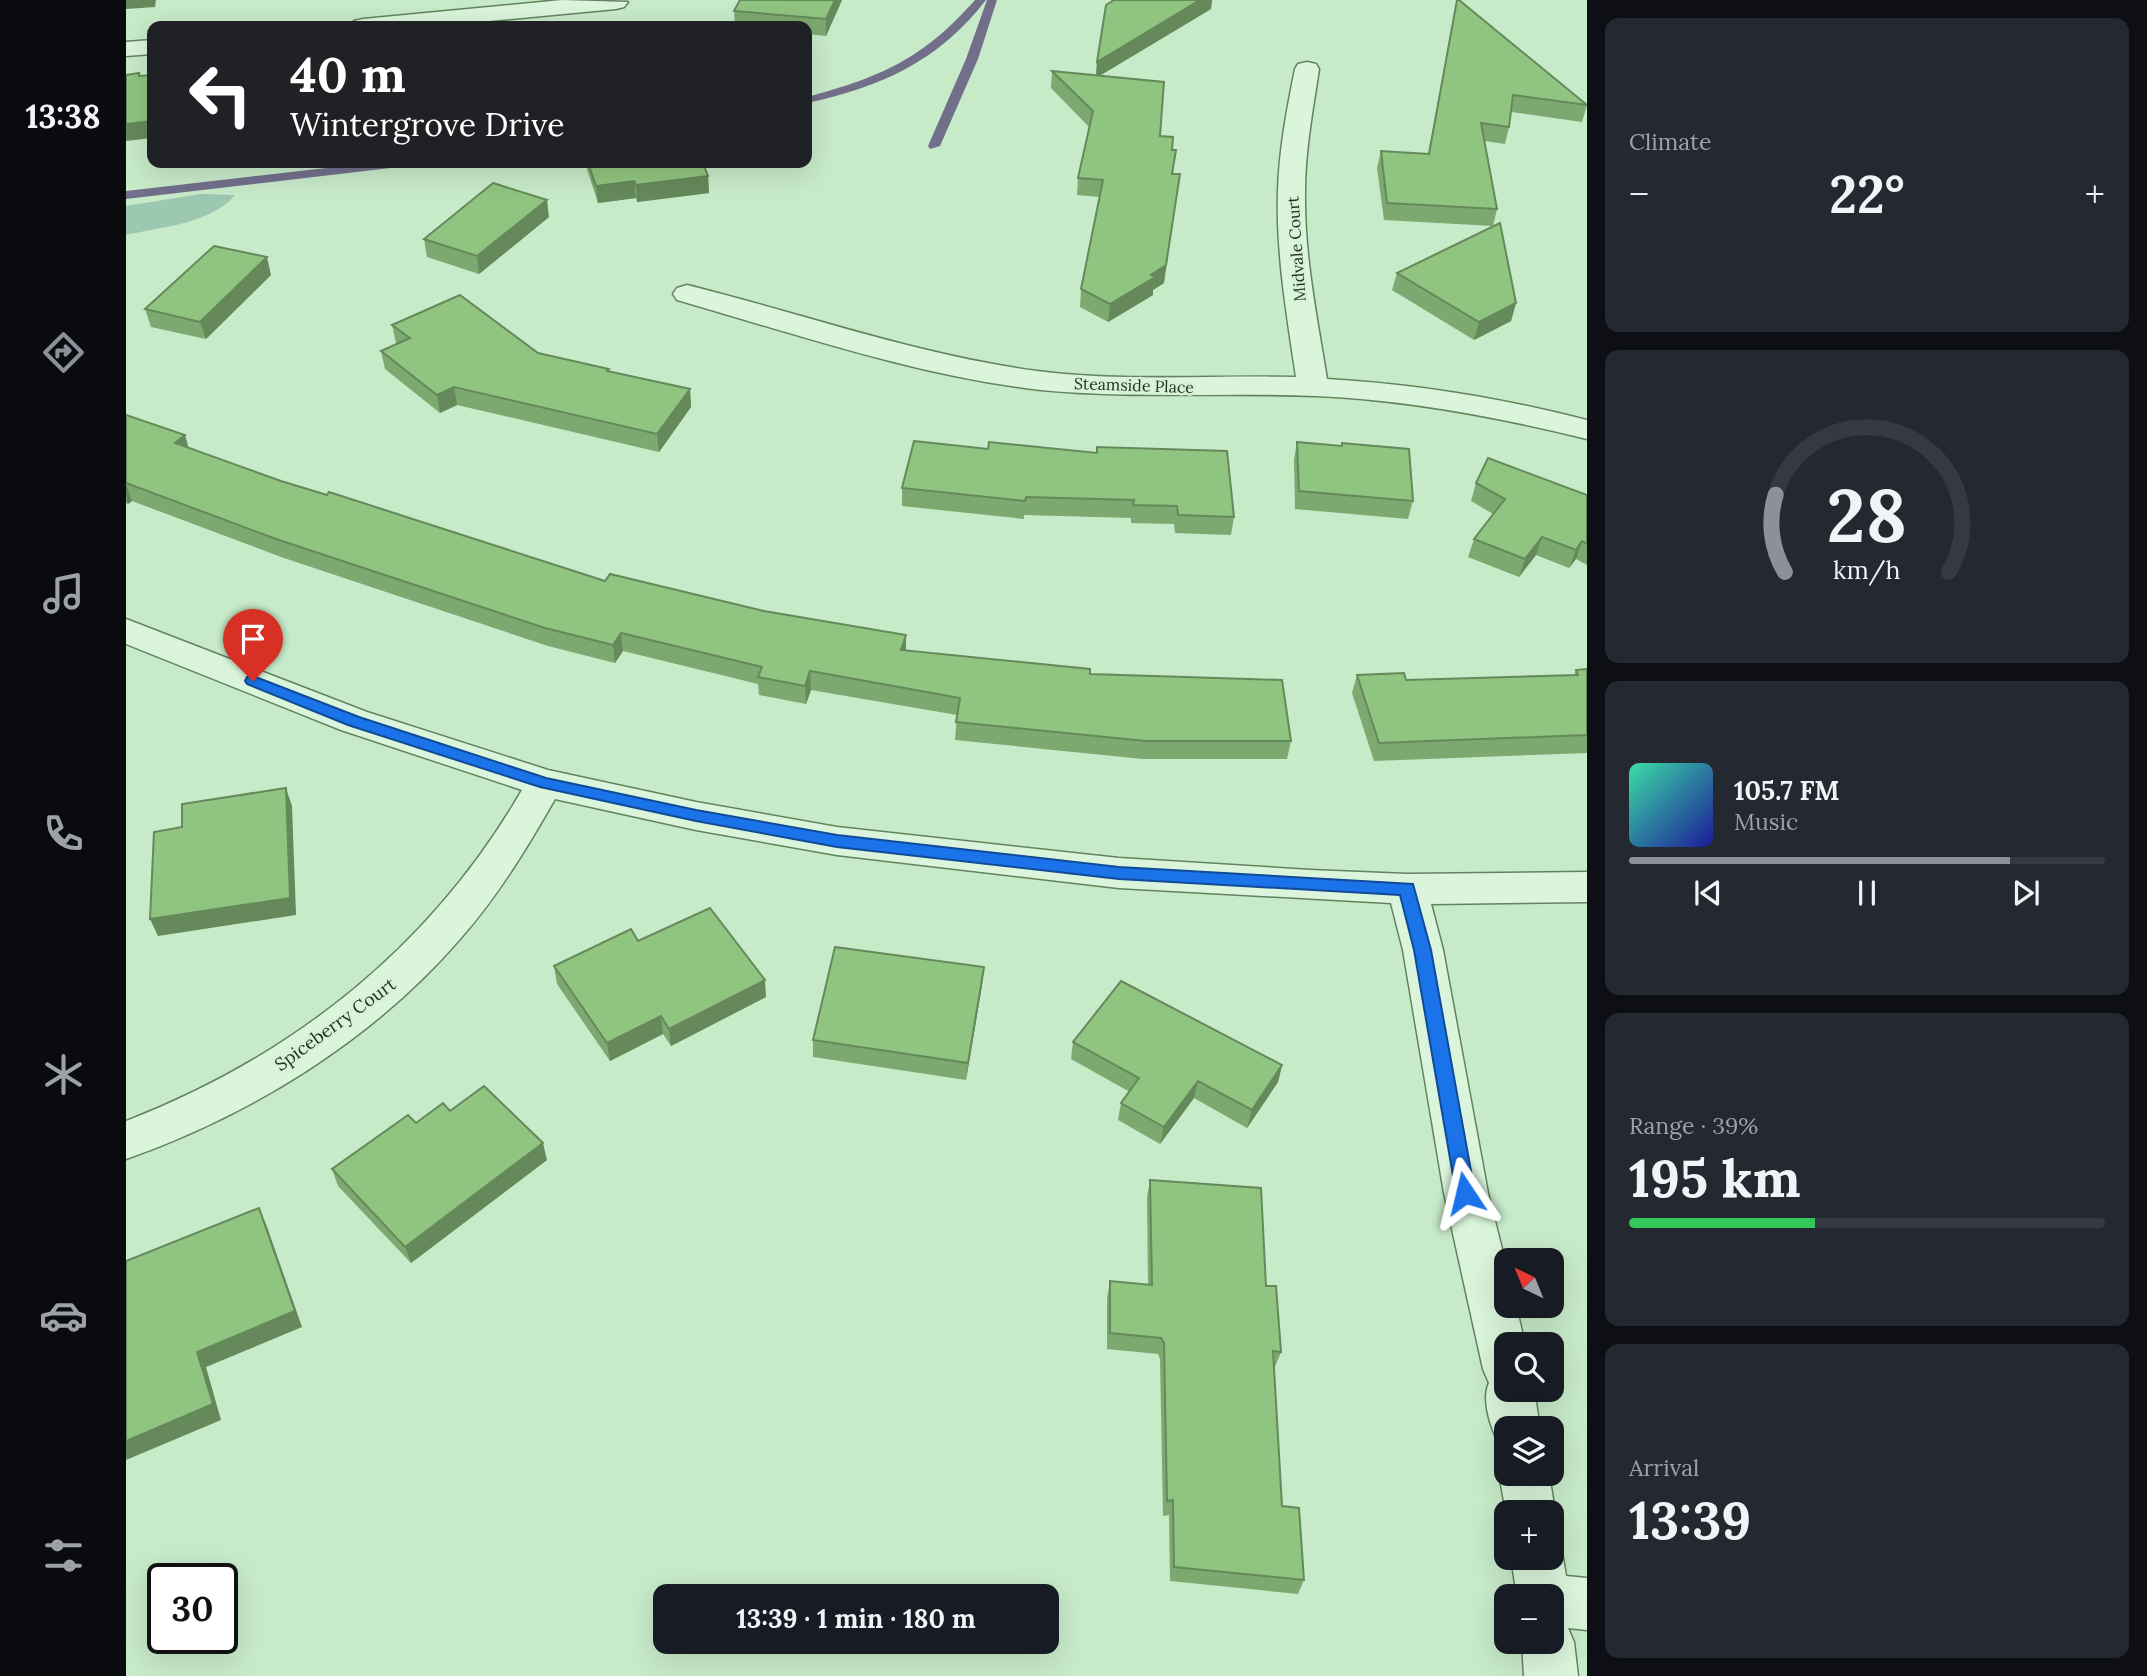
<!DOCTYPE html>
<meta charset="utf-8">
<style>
:root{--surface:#171b24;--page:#242831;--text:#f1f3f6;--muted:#9ea1a6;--line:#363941;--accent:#8c9099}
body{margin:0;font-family:Lora,serif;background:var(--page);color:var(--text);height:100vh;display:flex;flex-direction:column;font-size:26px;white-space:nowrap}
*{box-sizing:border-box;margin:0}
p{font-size:23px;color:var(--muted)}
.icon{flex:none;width:38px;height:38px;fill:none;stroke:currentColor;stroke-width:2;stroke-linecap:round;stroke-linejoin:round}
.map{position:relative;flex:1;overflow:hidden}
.sheet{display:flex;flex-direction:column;gap:18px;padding:18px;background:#0d0f14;width:560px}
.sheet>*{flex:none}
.banner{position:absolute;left:21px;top:21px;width:665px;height:147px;border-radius:14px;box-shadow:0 7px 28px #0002;background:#202124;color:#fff;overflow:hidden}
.needle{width:46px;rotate:317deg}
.fabs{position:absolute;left:1368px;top:1248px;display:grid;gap:14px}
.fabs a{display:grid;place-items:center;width:70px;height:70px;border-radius:14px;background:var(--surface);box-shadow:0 7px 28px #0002;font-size:35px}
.speed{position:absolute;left:21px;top:1563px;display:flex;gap:14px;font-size:35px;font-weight:700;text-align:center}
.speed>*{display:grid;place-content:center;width:91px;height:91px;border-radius:50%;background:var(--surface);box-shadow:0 7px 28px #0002;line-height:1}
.speed .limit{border:4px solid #111;border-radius:10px;background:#fff;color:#111}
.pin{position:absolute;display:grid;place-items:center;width:60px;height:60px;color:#fff;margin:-72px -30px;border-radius:50% 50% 50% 0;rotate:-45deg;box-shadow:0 0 7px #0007}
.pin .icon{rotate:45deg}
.me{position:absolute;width:77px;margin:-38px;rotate:350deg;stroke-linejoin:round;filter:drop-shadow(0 0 5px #0008)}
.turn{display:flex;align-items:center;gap:24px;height:147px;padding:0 28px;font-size:32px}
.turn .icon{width:91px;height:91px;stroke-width:2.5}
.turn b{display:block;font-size:49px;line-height:60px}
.big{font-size:52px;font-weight:700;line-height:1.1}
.sheet .tile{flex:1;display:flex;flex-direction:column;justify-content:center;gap:10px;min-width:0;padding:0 24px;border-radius:14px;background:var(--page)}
.sheet .dial{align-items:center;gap:0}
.dial svg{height:182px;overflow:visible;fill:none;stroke:var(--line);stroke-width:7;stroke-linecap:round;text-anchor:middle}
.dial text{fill:var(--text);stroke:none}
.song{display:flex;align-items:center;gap:21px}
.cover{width:84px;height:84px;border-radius:10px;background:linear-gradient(135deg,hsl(160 70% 55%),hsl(240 70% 35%))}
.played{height:7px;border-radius:4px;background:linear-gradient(90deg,var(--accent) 80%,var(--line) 80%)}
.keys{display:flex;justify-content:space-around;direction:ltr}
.heat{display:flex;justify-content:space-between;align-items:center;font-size:38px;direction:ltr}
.charge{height:10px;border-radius:5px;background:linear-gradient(90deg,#34c759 39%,var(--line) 0)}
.trip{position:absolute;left:527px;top:1584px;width:406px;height:70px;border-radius:14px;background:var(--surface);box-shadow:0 7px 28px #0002;font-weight:700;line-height:70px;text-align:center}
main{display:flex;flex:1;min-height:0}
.tab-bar{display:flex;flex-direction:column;width:126px;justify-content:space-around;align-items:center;background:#090b0e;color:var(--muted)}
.tab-bar .icon{width:49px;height:49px}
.tab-bar .selected{color:var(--accent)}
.tab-bar b{font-size:32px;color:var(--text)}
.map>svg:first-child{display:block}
.green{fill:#9cc7b0}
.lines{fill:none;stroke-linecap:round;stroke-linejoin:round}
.stream{fill:#726f8b;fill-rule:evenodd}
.minor-casing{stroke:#62835e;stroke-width:3}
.minor{fill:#daf5db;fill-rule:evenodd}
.wall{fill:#7ca96f}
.shaded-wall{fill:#65895a}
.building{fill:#90c481;stroke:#65895a;stroke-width:2}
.route{fill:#1a73e8;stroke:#114b97;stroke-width:2}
.labels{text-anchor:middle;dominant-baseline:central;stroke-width:5;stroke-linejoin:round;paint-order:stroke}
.far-street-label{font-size:16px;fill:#243520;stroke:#d6f2d8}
.street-label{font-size:18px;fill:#243520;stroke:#d6f2d8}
</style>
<main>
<nav class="tab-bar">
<b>13:38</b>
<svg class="icon selected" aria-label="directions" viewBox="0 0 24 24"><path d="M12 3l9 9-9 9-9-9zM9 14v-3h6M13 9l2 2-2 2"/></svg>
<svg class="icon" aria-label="music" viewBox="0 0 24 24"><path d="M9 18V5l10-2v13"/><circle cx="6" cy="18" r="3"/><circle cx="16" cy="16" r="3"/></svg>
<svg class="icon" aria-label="phone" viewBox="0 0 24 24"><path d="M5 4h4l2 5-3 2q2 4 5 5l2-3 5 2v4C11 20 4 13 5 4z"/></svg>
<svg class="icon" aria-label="climate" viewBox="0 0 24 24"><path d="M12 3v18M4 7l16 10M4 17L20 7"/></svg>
<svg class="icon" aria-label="car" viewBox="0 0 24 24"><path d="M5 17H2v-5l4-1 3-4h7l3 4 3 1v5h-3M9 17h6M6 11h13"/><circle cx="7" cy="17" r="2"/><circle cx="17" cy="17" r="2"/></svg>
<svg class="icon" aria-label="filters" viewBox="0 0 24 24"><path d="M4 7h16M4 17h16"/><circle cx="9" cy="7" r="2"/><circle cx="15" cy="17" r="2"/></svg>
</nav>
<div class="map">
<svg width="1461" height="1676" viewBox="0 0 1461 1676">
<rect width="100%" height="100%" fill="#c7eac9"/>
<path class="green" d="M 75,194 L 109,195 C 85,224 34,227 0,235 L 0,206 Z"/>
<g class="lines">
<g class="stream">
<path d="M 849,0 L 860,0 C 813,61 755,87 681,103 L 681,97 C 755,77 797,59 849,0 Z"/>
<polygon points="861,0 871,0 852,59 814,146 804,149 802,146 840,59"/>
<polygon points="244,163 279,163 273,167 0,199 0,191"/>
</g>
<g class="minor-casing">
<g id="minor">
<polygon points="436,0 502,2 498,7 490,9 311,26 225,26 228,21 237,19"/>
<polygon points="26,40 26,54 0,56 0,42"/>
<path d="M 1181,62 L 1190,64 L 1193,69 C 1187,110 1179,150 1179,192 C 1178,255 1191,317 1201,379 C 1289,384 1375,398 1461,420 L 1461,439 C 1372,417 1282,400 1190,396 C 1098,392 1007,399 915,390 C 791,376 670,334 551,300 L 547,294 L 551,288 L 561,285 C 678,314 791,355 911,371 C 997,382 1084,375 1170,377 C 1161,316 1150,254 1152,191 C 1153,150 1161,109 1169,69 L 1172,64 Z"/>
<path d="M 0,619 L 241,712 L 422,770 L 570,802 L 711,827 L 993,858 L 1184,870 L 1281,874 L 1461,872 L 1461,902 L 1305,904 L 1317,950 L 1362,1193 L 1381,1269 L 1381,1306 L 1390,1306 L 1399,1344 L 1381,1344 L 1381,1390 L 1408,1390 L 1414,1428 L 1381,1428 L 1381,1447 L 1373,1444 C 1365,1428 1355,1400 1363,1383 L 1357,1369 L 1318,1193 L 1277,950 L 1265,903 L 993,888 L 711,855 L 570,830 L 429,799 C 401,848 372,896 334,939 C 247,1040 125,1115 0,1159 L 0,1121 C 168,1056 306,946 396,790 L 215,730 L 0,644 Z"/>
<polygon points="1380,1457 1381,1474 1423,1474 1429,1512 1426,1519 1426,1512 1381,1512 1381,1517 1373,1474"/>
<polygon points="1426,1539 1437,1558 1440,1576 1461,1578 1461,1630 1442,1628 1448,1642 1452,1676 1398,1676 1396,1642 1426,1642 1426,1596 1391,1596 1385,1558 1426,1558"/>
</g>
</g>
<use href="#minor" class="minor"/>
</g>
<g class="wall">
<polygon points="614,0 716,0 700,36 681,34 681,26 609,26 608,11"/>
<polygon points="988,0 1086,0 1085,9 973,76 1034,136 1046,150 1047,174 1038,283 1027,290 1027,295 982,322 954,307 955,289 974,197 951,195 952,178 963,127 925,88 926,71 970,76 971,62"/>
<polygon points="1331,0 1461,105 1456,122 1385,112 1383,127 1379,144 1358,141 1371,209 1367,226 1258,220 1251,168 1255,151 1302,154"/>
<polygon points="459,163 577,163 582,176 583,193 511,202 510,198 472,203"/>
<polygon points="423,217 353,274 301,257 298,239"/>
<polygon points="1271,273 1390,303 1385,321 1348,340 1266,290"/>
<polygon points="145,275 80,339 25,327 19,309"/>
<polygon points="266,325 412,353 483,371 564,389 565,407 533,452 331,405 314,413 259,369 255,351 271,344 270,343"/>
<polygon points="0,415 59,435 62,448 155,481 479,581 638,611 780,635 780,650 964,674 1165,741 1161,759 1017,759 829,740 831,715 685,690 680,704 633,695 632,684 497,651 489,663 422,646 155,557 6,501 2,504 0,503"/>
<polygon points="1171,442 1215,446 1216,443 1287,501 1282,519 1169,509 1168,460"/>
<polygon points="971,447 1108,517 1105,535 1049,533 1048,524 1005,523 1005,518 898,515 898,519 776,506 776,488 862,449 970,453"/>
<polygon points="1350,483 1461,495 1461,565 1450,559 1443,568 1410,555 1393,577 1342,557 1348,539 1367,514 1345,501"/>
<polygon points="1461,669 1461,753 1248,761 1226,693 1231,675 1280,680 1448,675 1450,670"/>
<polygon points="512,941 640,997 545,1046 537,1034 484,1061 431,984 428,966"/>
<polygon points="858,967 856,985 840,1080 687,1057 687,1040"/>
<polygon points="947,1042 1156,1065 1152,1082 1121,1128 1068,1098 1034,1144 992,1120 995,1103 1004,1092 945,1059"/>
<polygon points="324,1111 421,1160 285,1263 212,1186 206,1169 290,1123"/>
<polygon points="1024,1180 1140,1286 1155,1352 1149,1367 1148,1367 1156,1506 1178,1580 1172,1594 1044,1581 1043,1515 1037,1516 1034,1359 1032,1354 981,1349 981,1298 984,1281 1022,1285 1021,1197"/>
</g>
<g class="shaded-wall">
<polygon points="0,0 30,0 29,7 0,9"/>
<polygon points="709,0 716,0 700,36 700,19"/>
<polygon points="1074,0 1086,0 1085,9 970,78 971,62"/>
<polygon points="26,121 26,138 0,141 0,124"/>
<polygon points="1054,174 1038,283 1027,290 1027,295 982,322 984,304"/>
<polygon points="582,176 583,193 511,202 510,185"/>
<polygon points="508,181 510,198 472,203 470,186"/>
<polygon points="421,200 423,217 353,274 351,256"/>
<polygon points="141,257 145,275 80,339 74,322"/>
<polygon points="1390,303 1385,321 1348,340 1353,322"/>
<polygon points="328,387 331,405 314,413 311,395"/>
<polygon points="564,389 565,407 533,452 531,434"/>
<polygon points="59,435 64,453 49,443"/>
<polygon points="0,484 6,501 2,504 0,498"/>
<polygon points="1416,537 1410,555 1393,577 1399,559"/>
<polygon points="1456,541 1450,559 1443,568 1450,550"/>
<polygon points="495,633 497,651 489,663 487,645"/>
<polygon points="780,635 780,653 775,650"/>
<polygon points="684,671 685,690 680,704 679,686"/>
<polygon points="160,788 166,806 170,915 32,936 24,919"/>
<polygon points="858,967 856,985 840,1080 842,1063"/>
<polygon points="639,980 640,997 545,1046 543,1029"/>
<polygon points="535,1016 537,1034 484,1061 481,1043"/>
<polygon points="1156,1065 1152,1082 1121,1128 1126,1110"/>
<polygon points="1072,1081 1068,1098 1034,1144 1038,1127"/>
<polygon points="417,1143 421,1160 285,1263 279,1247"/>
<polygon points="133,1208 140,1224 176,1327 80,1367 95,1420 0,1460 0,1441 71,1352"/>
</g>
<g class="building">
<polygon points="614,0 709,0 700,19 608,11"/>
<polygon points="988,0 1074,0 971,62 980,5"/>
<polygon points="1331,0 1333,0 1461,105 1387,95 1383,127 1355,123 1371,209 1261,203 1255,151 1303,154"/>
<polygon points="926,71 1038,82 1034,136 1047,137 1046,150 1050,150 1046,174 1054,174 1040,265 1025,275 1029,277 984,304 955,289 977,180 952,178 967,111"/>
<polygon points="13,73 13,76 26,75 26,121 0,124 0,75"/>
<polygon points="462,163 577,163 582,176 510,185 508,181 470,186"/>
<polygon points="367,183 421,200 351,256 298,239"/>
<polygon points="1374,223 1390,303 1353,322 1271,273"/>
<polygon points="88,246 141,257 74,322 19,309"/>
<polygon points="334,295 412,353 483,369 481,371 564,389 531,434 328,387 311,395 255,351 284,338 266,325"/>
<polygon points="0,415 59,435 49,443 155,481 201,495 203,492 479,581 484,574 638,611 780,635 775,650 964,669 964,674 1156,680 1165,741 1020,741 830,722 834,698 684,671 679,686 632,677 636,667 495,633 487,645 419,628 150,539 0,483"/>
<polygon points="788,441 862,449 863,442 971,453 971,447 1101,451 1108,517 1052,515 1051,506 1007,505 1008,500 900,497 899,501 776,488"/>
<polygon points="1171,442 1216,446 1216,443 1283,449 1287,501 1173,491"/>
<polygon points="1362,458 1461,495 1461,544 1456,541 1450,550 1416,537 1399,559 1348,539 1379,499 1350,483"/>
<polygon points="1461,669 1461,735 1253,743 1231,675 1278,673 1280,680 1452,675 1450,670"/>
<polygon points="160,788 164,898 24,919 28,832 56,827 56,804"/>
<polygon points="584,908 639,980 543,1029 535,1016 481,1043 428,966 505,929 512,941"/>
<polygon points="709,947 858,967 842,1063 687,1040"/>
<polygon points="995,981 1156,1065 1126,1110 1072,1081 1038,1127 995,1103 1013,1078 947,1042"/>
<polygon points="358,1086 417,1143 279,1247 206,1169 282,1115 290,1123 317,1103 324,1111"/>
<polygon points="1024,1180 1135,1188 1140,1286 1150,1286 1155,1352 1147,1351 1156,1506 1173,1508 1178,1580 1048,1567 1047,1500 1041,1501 1038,1343 1035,1338 984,1333 984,1281 1026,1285"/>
<polygon points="133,1208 169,1311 71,1352 87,1404 0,1441 0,1261"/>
</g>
<polygon class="route" points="127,676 233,717 420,778 570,810 711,835 993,867 1287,884 1305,950 1349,1193 1346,1199 1339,1201 1333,1199 1330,1193 1288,950 1274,895 993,879 711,847 570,821 414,787 222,725 121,684 119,681 121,677"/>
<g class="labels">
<g class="far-street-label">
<text transform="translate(1170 249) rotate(-94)">Midvale Court</text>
<text transform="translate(1008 385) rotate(2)">Steamside Place</text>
</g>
<g class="street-label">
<text transform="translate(209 1024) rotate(-36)">Spiceberry Court</text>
</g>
</g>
</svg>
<div class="fabs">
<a><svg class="needle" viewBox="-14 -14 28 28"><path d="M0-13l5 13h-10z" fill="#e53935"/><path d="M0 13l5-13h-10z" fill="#9ea1a6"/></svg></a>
<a><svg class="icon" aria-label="search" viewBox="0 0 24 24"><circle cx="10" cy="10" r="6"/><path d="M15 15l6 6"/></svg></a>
<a><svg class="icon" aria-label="layers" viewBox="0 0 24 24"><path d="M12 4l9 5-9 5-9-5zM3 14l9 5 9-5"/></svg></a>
<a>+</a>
<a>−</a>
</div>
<div class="speed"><div class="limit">30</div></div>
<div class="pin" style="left:127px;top:681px;background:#d93025"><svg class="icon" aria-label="arrive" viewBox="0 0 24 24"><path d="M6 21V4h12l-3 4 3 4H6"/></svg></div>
<svg class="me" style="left:1339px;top:1193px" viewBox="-20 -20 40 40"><path d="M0-17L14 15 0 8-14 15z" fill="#1a73e8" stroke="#fff" stroke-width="4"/></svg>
<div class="trip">13:39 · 1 min · 180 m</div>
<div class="banner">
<div class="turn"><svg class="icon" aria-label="left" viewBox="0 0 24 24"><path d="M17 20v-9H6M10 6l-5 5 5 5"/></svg><div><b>40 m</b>Wintergrove Drive</div></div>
</div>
</div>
<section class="sheet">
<div class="tile"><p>Climate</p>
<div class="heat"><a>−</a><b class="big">22°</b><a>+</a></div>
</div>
<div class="tile dial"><svg viewBox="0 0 100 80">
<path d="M14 69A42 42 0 1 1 86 69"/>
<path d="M14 69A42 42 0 0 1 10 35" stroke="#8c9099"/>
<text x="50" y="56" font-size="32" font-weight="700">28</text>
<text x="50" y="72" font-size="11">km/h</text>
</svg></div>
<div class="tile">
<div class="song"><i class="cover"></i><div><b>105.7 FM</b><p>Music</p></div></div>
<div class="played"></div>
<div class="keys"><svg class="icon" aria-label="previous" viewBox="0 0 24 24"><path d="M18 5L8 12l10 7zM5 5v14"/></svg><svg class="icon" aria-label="pause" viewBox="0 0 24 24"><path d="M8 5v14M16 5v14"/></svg><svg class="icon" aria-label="next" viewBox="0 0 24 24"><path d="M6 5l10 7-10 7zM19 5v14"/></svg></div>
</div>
<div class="tile"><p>Range · 39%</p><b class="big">195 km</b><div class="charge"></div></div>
<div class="tile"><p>Arrival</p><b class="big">13:39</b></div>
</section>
</main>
